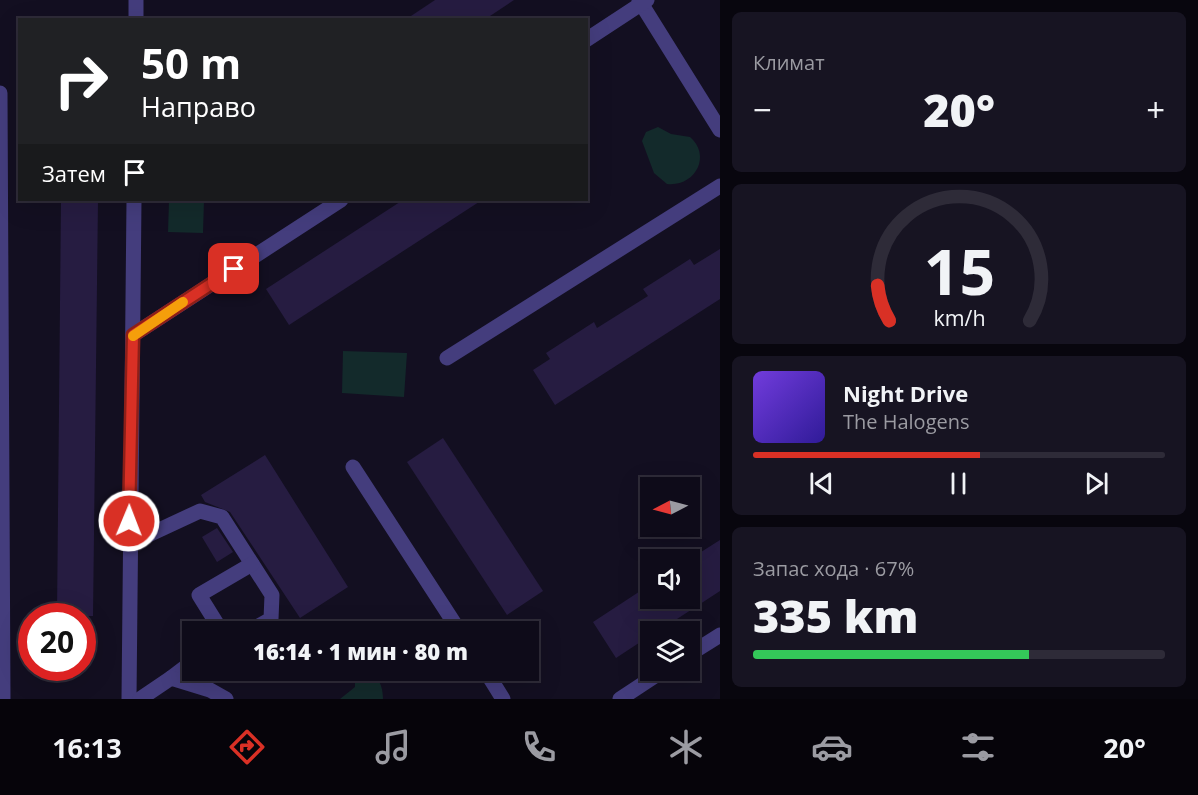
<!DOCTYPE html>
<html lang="ru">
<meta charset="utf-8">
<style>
:root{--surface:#0e0b19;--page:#171422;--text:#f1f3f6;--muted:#9b9ba2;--line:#2e2b38;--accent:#d93025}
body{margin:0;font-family:"Open Sans",sans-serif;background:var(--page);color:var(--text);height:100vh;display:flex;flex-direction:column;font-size:22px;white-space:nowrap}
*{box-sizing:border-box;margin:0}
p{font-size:20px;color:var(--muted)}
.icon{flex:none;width:33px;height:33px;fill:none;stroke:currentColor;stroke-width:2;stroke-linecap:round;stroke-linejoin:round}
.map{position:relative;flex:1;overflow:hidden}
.side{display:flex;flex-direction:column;gap:12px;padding:12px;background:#08060e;width:478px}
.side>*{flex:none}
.banner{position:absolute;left:18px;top:18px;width:570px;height:183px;border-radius:0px;box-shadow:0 6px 24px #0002,0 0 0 2px var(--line);background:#202124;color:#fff;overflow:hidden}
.needle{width:39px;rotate:264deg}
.tools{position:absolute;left:640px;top:477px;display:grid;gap:12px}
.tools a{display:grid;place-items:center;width:60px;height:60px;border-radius:0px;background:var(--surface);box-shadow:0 6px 24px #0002,0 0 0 2px var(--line);font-size:30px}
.speed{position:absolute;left:18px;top:603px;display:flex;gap:12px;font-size:30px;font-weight:700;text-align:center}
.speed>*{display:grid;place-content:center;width:78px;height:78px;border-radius:50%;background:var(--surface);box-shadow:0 6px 24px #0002,0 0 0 2px var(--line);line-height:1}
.speed .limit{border:9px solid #d22;background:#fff;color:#111}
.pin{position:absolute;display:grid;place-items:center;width:51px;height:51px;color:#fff;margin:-26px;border-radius:12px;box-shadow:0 3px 9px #0006}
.me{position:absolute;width:66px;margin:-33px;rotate:1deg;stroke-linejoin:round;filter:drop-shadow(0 0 4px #0008)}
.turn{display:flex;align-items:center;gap:21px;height:126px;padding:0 24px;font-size:27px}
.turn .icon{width:78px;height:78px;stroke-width:2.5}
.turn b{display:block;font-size:42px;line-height:51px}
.then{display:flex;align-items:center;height:57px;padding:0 24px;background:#0003;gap:12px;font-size:22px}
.big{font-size:45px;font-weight:800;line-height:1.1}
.side .card{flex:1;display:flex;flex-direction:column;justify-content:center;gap:9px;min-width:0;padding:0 21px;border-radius:9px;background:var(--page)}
.side .dial{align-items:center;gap:0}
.dial svg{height:156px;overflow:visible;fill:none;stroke:var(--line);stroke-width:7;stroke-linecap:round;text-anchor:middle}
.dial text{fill:var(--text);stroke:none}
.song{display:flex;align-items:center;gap:18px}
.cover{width:72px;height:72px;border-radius:9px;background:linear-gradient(135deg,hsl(260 70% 55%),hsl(250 70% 35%))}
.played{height:6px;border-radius:3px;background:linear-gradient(90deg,var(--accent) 55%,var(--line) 55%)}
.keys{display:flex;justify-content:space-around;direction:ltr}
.heat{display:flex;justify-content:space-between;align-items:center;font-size:33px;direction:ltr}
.charge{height:9px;border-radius:4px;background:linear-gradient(90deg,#34c759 67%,var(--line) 0)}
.trip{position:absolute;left:182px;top:621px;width:357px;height:60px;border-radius:0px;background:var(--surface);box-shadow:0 6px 24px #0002,0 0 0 2px var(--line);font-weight:800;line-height:60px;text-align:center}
.tab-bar{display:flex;height:96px;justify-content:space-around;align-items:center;background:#06040a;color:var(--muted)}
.tab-bar .icon{width:42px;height:42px}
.tab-bar .current{color:var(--accent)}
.tab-bar b{font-size:27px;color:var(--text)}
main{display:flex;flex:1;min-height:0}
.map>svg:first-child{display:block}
.green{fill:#132a2b}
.building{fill:#261c41}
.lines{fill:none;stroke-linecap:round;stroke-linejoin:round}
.minor{stroke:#443d7d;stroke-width:15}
.route-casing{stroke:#8d1f18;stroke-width:15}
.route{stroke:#d93025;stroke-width:10}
.slow{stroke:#f59e0b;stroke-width:10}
</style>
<main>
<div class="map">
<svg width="720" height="699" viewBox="0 0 720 699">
<rect width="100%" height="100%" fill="#130f21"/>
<g class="green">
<path d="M 658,127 L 671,134 L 690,137 C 712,156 695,187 667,184 L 654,173 L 642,141 L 646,132 Z"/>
<polygon points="169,200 204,200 203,233 168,232"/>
<polygon points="343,351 407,353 404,397 342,393"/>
<path d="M 355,671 C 373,670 383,679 383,699 L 340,699 L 355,687 Z"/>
</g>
<g class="building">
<polygon points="435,0 514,0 484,20 405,20"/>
<polygon points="61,200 98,200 93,616 57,616"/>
<polygon points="403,200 482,200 289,325 266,289"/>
<polygon points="720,249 720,299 555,405 533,370 550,359 546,353 594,322 597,328 648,296 643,289 690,259 694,265"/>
<polygon points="443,438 543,591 507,615 407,462"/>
<polygon points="265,455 348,587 300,618 230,512 205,502 201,495"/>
<polygon points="217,528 233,552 217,562 202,537"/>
<polygon points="720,540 720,591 657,632 651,632 651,635 616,658 593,622 651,584 651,598 690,598 690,559"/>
</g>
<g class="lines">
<g class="minor">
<polyline points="639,0 720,130"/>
<polyline points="136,20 136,0"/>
<polyline points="586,40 647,0"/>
<polyline points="0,93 3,699"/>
<polyline points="133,335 341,200"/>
<polyline points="447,358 720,186"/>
<polyline points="353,467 460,632"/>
<polyline points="129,544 200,511 222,517 272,595 271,619 248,632"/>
<polyline points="222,632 199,595 252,564"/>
<polyline points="690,654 720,635"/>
<polyline points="485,670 503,699"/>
<polyline points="171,678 192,662"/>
<polyline points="129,699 134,200"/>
<polyline points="140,699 171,678 210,690 226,699"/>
<polyline points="620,699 664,670"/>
</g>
</g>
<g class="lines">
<g class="route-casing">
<polyline id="route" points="129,521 133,335 234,269"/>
</g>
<use href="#route" class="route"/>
<polyline class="slow" points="133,336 183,302"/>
</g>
</svg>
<div class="tools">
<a><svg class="needle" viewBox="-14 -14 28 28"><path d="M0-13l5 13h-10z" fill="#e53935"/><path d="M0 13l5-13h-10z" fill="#9b9ba2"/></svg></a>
<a><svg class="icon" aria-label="sound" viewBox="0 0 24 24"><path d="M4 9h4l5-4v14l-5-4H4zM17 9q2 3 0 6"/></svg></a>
<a><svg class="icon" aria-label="layers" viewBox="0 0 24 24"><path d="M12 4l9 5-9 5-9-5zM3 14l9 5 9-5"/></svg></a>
</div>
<div class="speed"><div class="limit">20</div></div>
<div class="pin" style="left:234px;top:269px;background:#d93025"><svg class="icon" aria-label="arrive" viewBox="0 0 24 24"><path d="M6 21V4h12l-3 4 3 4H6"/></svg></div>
<svg class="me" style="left:129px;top:521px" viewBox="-20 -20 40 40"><circle r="17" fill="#d93025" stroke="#fff" stroke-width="3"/><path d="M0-11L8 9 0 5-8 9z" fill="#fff"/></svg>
<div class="trip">16:14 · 1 мин · 80 m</div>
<div class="banner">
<div class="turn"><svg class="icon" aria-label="right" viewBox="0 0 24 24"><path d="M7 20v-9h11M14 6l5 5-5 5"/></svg><div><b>50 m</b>Направо</div></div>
<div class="then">Затем<svg class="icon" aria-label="arrive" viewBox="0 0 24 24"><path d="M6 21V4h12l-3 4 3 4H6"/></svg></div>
</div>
</div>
<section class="side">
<div class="card"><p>Климат</p>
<div class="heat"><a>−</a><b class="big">20°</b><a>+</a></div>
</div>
<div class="card dial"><svg viewBox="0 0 100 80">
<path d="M14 69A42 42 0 1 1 86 69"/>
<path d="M14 69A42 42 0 0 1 8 51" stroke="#d93025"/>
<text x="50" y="56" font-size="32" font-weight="700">15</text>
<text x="50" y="72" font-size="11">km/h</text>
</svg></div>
<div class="card">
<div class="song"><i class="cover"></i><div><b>Night Drive</b><p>The Halogens</p></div></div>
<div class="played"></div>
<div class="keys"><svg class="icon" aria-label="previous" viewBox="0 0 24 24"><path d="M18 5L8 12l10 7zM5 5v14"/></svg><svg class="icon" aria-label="pause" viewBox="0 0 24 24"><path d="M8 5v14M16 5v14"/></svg><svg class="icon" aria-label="next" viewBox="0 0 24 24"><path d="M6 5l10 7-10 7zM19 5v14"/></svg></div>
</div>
<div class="card"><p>Запас хода · 67%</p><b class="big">335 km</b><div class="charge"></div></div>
</section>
</main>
<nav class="tab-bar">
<b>16:13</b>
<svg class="icon current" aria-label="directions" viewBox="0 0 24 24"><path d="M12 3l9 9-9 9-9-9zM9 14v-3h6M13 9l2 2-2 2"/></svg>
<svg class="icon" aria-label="music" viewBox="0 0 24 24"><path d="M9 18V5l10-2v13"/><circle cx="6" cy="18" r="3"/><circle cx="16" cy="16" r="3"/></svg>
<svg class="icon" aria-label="phone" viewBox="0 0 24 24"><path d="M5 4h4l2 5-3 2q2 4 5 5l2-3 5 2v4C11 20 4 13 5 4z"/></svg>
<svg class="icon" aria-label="climate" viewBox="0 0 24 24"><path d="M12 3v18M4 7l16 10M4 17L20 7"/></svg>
<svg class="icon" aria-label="car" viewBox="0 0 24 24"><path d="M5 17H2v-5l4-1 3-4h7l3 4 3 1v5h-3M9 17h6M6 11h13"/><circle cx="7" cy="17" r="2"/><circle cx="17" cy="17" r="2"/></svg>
<svg class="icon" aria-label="filters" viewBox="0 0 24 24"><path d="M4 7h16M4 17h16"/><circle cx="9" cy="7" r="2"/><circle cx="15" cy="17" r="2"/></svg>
<b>20°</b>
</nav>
